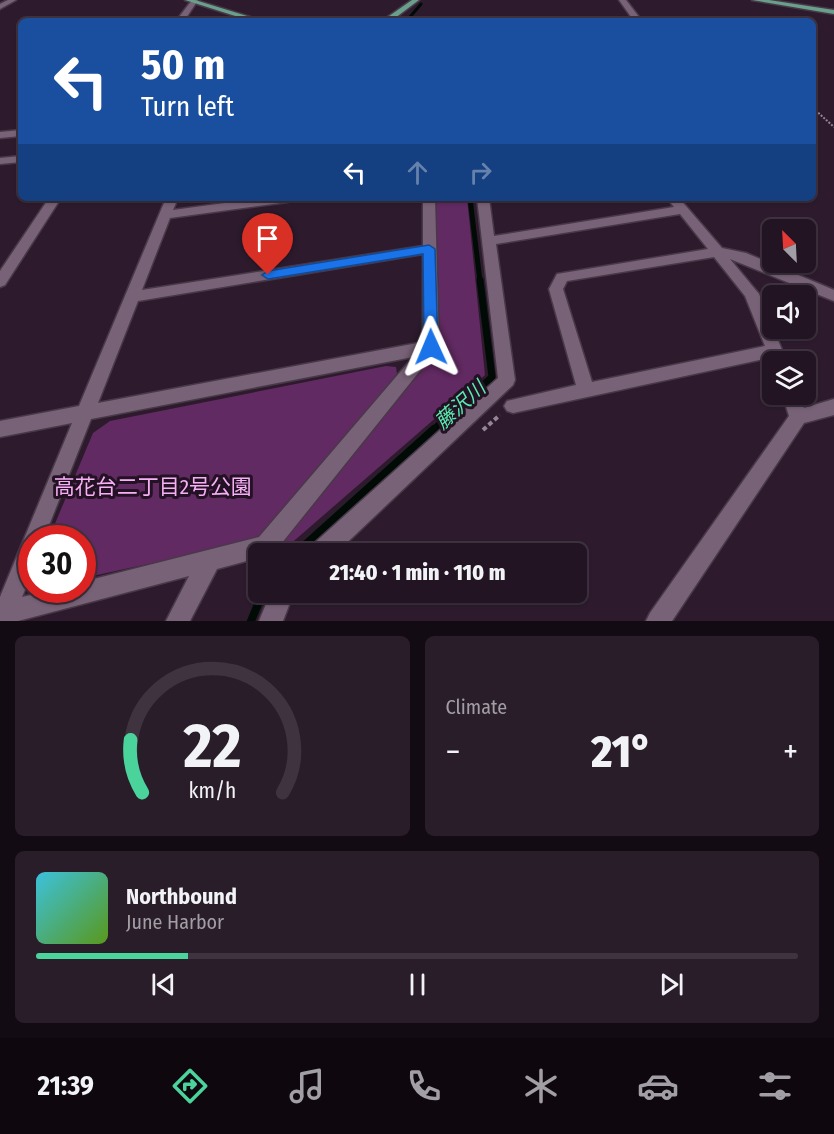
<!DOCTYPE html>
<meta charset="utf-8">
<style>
:root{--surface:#221422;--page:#2a1d2a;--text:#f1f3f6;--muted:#a29ea5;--line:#3f3340;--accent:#4ad49c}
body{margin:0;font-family:"Fira Sans Condensed","Noto Sans JP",sans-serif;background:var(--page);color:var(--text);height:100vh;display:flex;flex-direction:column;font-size:22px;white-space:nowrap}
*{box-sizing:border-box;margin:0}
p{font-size:20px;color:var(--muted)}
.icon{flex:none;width:33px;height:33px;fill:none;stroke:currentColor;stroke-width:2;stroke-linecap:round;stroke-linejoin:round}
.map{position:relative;height:621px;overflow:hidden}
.details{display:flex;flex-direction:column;gap:15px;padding:15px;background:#130b13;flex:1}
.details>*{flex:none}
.top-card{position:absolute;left:18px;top:18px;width:798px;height:183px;border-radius:9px;box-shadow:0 2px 4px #0004,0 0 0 2px var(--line);background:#1a4fa0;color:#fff;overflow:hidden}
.needle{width:39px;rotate:336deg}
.fabs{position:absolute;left:762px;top:219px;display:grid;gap:12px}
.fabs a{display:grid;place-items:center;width:54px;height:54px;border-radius:9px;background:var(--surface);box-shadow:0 2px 4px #0004,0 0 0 2px var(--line);font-size:30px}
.speed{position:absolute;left:18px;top:525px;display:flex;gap:12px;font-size:30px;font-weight:700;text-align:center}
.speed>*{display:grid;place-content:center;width:78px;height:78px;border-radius:50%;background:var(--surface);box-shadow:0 2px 4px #0004,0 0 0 2px var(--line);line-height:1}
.speed .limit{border:9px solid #d22;background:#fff;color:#111}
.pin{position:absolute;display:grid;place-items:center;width:51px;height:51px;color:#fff;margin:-62px -26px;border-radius:50% 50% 50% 0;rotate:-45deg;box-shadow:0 0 6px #0007}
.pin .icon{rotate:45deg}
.me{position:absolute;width:66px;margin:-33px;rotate:359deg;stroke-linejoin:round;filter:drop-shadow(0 0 4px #0008)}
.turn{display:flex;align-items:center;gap:21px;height:126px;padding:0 24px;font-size:27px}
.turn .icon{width:78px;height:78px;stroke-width:2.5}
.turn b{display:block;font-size:42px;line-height:51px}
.lanes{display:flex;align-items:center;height:57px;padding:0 24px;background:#0003;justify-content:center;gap:30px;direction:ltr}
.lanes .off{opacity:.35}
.big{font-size:45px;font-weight:800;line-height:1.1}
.details .card{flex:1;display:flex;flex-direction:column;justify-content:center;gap:9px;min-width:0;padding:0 21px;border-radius:9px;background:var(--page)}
.details .dial{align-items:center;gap:0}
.dial svg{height:156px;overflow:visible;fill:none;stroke:var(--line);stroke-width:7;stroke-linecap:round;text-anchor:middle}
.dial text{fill:var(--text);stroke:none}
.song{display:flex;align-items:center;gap:18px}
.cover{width:72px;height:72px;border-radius:9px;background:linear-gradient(135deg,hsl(190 70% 55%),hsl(90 70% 35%))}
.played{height:6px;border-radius:3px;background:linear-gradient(90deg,var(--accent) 20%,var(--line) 20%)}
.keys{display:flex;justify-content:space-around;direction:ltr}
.heat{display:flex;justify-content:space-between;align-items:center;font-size:33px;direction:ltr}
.details .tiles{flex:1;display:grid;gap:15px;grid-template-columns:1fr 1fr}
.card:last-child{grid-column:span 2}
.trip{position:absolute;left:248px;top:543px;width:339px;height:60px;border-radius:9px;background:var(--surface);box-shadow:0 2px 4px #0004,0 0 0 2px var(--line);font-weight:800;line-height:60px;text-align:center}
.dock{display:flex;height:96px;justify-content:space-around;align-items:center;background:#0e080e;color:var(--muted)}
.dock .icon{width:42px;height:42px}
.dock .selected{color:var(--accent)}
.dock b{font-size:27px;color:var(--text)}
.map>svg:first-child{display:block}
.green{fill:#622a63}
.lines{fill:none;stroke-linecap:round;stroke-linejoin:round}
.stream-far3{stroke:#010b06;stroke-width:3}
.stream-far2{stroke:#010b06;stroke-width:5}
.stream-far1{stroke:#010b06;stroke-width:7}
.stream{stroke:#010b06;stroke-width:8}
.street-casing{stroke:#493948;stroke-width:3}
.secondary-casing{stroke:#493948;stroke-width:3}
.primary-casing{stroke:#493948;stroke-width:3}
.path-far1{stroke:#948594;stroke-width:2;stroke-dasharray:2 1.5;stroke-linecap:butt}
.path{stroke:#948594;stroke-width:4;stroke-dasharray:4.5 3;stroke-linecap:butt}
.street{fill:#786277;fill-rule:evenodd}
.secondary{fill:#786277;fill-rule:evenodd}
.primary{fill:#68a08c;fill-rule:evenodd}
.route{fill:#1a73e8;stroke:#114b97;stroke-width:1.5}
.labels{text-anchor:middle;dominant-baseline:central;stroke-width:6;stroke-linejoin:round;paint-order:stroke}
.water-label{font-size:20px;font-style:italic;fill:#58edb0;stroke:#231223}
.near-park-label{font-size:21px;fill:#f7aff6;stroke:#231223}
</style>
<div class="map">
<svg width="834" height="621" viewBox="0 0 834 621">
<rect width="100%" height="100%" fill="#2d1b2d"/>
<g class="green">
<polygon points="436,198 467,198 485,375 280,553 274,550 440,348"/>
<polygon points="386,366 396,367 397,374 262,537 246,543 83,578 82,538 49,538 93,433 110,421"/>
</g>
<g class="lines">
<polyline class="stream-far3" points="415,21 410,17 421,4"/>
<polyline class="stream-far2" points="470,198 480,281"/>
<polyline class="stream-far1" points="432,431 492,377 480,280"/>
<g class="stream">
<polyline points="295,554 434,429"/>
<polyline points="251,621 263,592"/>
</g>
<g class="street-casing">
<g id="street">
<polygon points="8,0 16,0 0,9 0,4"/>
<polygon points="619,0 626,0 642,21 634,21"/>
<polygon points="21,130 21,136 0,138 0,132"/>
<path d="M 166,198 L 178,198 L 173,210 L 262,198 L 294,198 L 288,202 L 170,218 L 142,290 L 423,246 L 423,198 L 435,198 L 439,347 L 273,554 L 258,554 L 258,558 L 217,569 L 190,621 L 166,621 L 189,576 L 18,621 L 0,621 L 0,597 L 72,423 L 0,437 L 0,421 L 79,406 ZM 423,254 L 423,342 L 98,403 L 138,301 ZM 413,357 L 259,537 L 82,582 L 82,590 L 52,590 L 22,597 L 32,573 L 32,538 L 44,538 L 91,419 Z"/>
<path d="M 477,198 L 489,198 L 494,236 L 674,207 L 667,198 L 679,198 L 722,248 L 746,253 L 834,290 L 834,301 L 730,259 L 759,294 L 787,362 L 772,362 L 772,365 L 769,358 L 513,413 L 507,411 L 504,406 L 507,401 L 576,385 L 549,289 L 557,274 L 708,249 L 680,214 L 496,244 L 515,380 L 513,385 L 335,554 L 308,554 L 311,546 L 498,378 ZM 714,257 L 745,296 L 765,346 L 592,382 L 563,289 L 567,281 Z"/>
<polygon points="782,394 799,394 804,408 834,399 834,415 804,423 672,621 646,621 650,613 789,416"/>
<polygon points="271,592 294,592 283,621 259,621"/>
</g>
</g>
<g class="secondary-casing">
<g id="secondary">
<polygon points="192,0 198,0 184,21 176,21"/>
<polygon points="21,156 21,162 0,164 0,158"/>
<polygon points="49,198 61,198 5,285 0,287 0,271"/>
</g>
</g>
<g class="primary-casing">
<g id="primary">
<polygon points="185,0 195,0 263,21 251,21"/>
<polygon points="412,0 419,0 391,21 382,21"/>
<polygon points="752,0 769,0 834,10 834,14"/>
</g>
</g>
<polyline class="path-far1" points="813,108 834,127"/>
<polyline class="path" points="483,430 500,415"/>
<use href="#street" class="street"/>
<use href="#secondary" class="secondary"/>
<use href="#primary" class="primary"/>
</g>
<polygon class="route" points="429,245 435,249 438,347 436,351 426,351 424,347 423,254 268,279 262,275 268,271"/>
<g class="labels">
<g class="water-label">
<text transform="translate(460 405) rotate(-42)">藤沢川</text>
</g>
<g class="near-park-label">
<text x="153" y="487">高花台二丁目2号公園</text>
</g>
</g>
</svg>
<div class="fabs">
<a><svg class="needle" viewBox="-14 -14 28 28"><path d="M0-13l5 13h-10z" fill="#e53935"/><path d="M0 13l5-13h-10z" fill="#a29ea5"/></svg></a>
<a><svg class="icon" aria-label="sound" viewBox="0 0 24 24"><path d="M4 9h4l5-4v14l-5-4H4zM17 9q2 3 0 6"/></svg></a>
<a><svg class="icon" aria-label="layers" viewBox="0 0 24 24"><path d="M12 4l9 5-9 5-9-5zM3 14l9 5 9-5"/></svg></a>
</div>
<div class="speed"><div class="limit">30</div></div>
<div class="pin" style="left:268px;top:275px;background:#d93025"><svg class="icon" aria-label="arrive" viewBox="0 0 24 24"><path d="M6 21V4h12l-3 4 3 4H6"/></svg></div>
<svg class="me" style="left:431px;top:347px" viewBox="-20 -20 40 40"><path d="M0-17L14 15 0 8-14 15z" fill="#1a73e8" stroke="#fff" stroke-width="4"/></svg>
<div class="trip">21:40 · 1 min · 110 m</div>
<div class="top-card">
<div class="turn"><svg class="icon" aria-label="left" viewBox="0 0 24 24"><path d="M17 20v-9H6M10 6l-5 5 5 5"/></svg><div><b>50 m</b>Turn left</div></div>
<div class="lanes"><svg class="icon" aria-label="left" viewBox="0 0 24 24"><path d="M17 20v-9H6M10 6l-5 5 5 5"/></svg><svg class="icon off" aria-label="ahead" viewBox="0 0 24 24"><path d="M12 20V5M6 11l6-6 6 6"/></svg><svg class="icon off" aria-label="right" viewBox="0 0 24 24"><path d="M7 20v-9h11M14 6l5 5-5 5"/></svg></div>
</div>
</div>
<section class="details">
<div class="tiles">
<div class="card dial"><svg viewBox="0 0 100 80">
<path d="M14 69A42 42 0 1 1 86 69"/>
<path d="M14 69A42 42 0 0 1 8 42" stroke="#4ad49c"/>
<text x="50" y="56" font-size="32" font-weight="700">22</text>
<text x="50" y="72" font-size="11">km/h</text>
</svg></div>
<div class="card"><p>Climate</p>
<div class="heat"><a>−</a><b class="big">21°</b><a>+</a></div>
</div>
<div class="card">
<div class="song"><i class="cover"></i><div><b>Northbound</b><p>June Harbor</p></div></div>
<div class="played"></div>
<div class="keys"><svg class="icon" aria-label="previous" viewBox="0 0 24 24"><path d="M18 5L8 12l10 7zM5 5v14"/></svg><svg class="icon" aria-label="pause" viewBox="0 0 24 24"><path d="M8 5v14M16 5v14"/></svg><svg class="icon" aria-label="next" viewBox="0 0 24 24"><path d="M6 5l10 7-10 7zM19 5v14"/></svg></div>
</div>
</div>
</section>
<nav class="dock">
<b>21:39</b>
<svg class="icon selected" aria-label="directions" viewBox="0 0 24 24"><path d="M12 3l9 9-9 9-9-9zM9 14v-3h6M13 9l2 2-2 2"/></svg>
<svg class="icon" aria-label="music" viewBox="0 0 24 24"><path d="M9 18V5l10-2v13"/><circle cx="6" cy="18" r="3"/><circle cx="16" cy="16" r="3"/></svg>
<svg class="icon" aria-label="phone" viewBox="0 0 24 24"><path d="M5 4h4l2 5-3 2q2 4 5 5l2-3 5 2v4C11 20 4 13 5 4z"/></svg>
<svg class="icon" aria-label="climate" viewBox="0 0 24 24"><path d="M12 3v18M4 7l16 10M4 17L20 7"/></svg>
<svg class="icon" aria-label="car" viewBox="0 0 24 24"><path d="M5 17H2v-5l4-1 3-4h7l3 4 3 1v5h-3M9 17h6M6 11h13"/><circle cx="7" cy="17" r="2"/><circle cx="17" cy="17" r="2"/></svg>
<svg class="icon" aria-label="filters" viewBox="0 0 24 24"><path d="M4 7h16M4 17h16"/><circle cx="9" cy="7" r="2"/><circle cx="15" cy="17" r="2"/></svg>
</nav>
